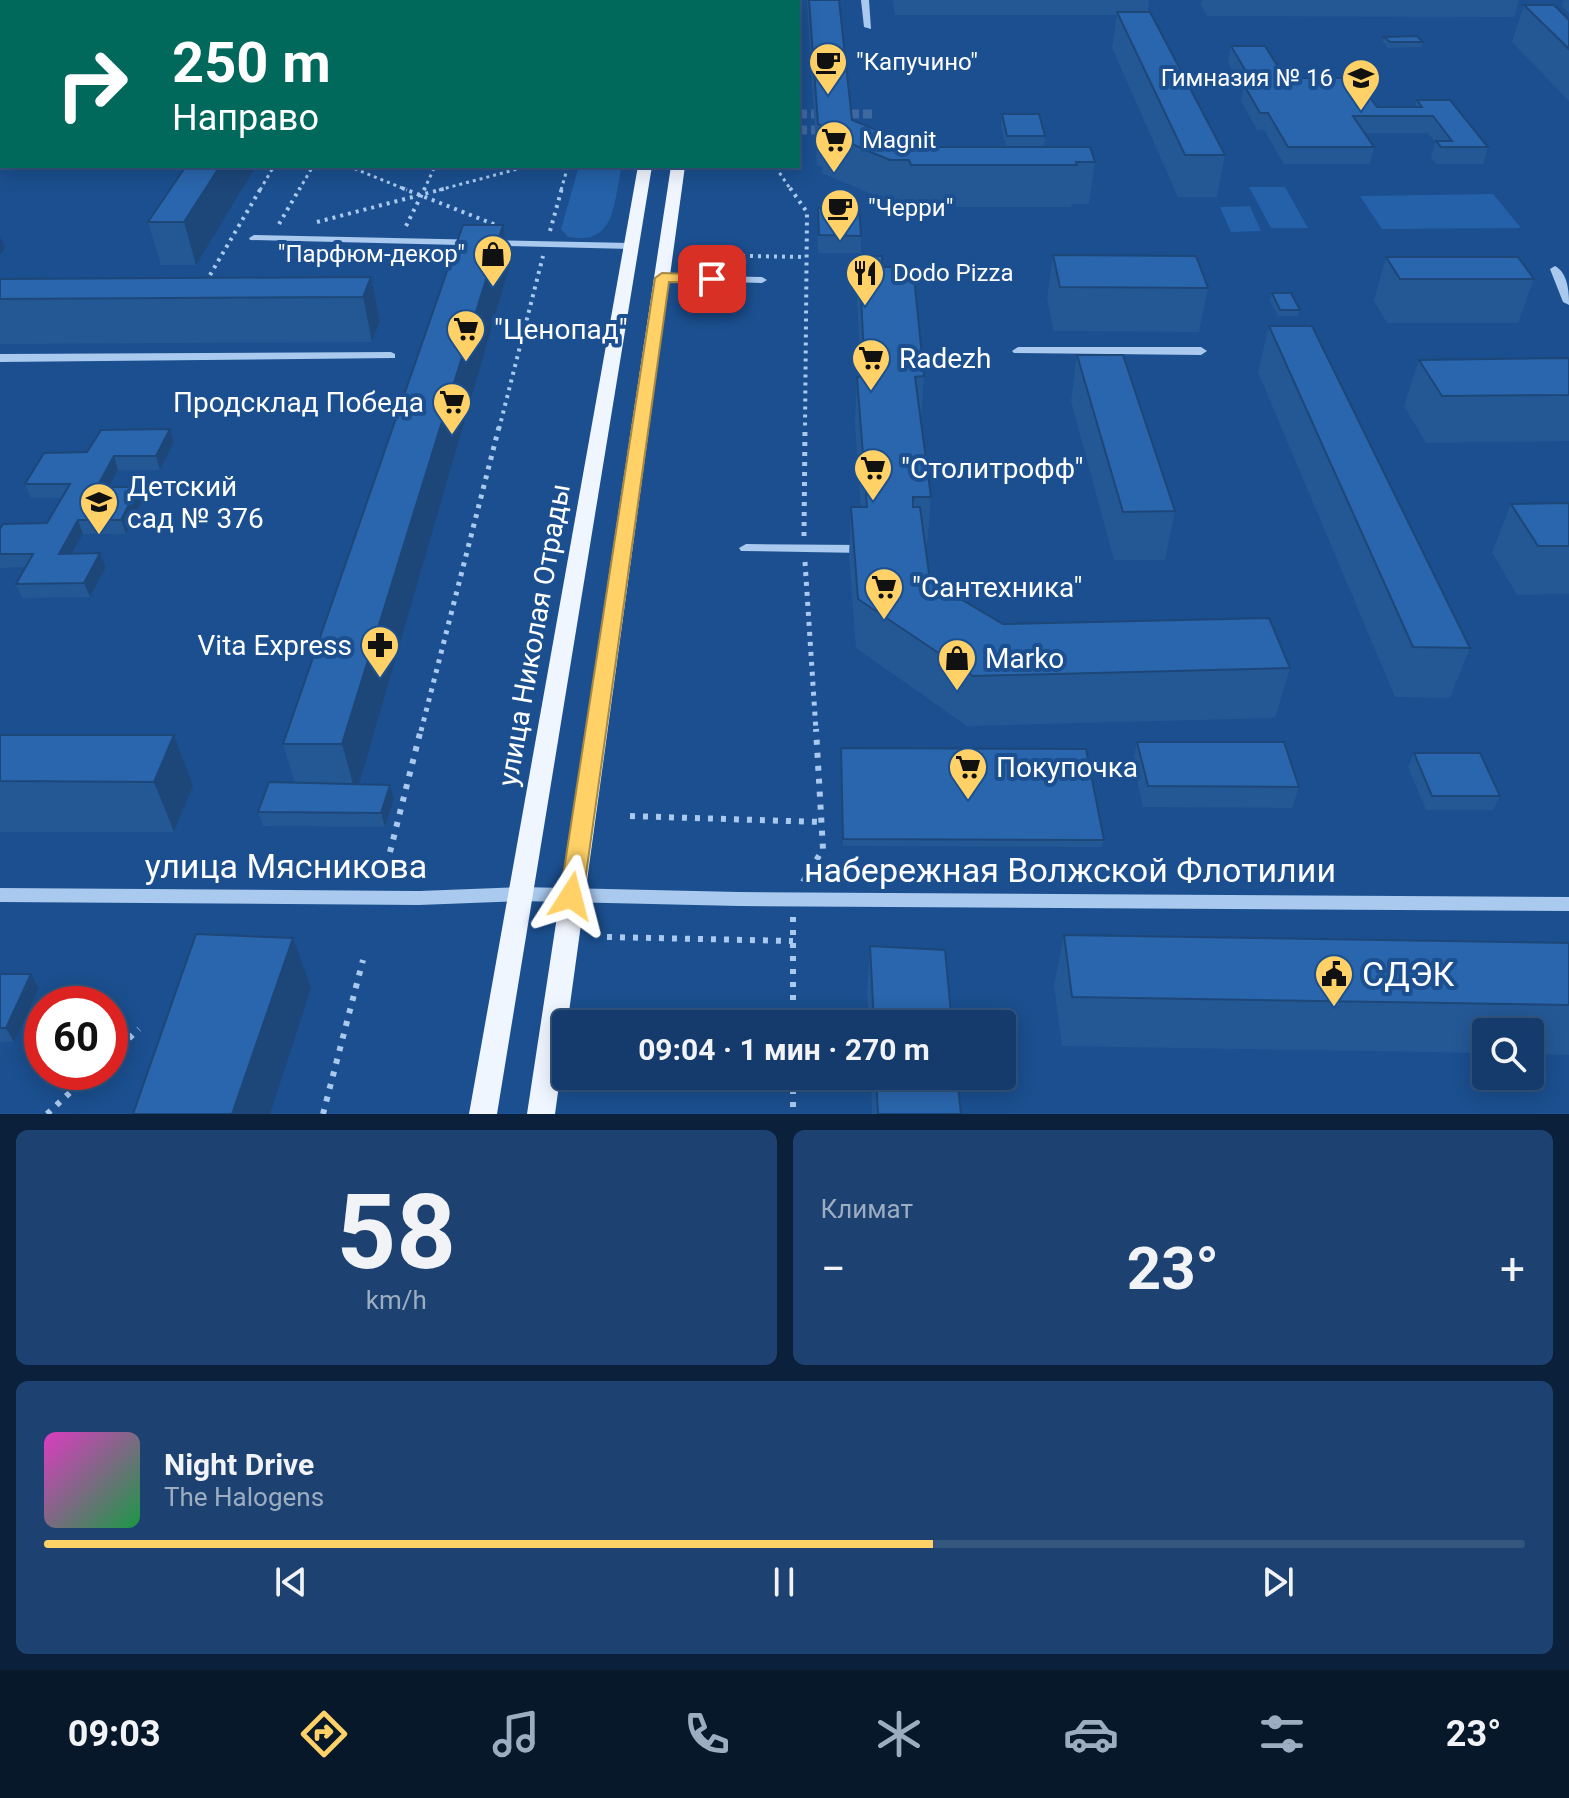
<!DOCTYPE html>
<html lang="ru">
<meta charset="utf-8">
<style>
:root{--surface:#143b6b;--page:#1d4271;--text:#f1f3f6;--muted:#9dadc1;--line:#33557e;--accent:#ffd166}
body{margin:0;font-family:Roboto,sans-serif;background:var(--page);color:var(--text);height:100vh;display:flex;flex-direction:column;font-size:30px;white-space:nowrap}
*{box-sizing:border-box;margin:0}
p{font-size:26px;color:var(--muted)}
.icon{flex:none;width:44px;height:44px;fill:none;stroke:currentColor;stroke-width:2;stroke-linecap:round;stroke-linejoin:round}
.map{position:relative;height:1114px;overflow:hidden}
.panel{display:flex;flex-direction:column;gap:16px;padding:16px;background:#0b203b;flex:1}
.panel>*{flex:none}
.banner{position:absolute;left:0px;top:0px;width:800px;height:168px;box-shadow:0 4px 20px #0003,0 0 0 2px var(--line);background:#00695c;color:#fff;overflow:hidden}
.fabs{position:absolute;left:1472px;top:1018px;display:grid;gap:16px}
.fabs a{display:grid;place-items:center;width:72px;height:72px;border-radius:8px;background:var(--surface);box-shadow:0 4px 20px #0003,0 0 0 2px var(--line);font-size:40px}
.speed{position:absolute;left:24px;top:986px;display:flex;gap:16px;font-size:40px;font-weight:700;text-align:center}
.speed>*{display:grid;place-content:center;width:104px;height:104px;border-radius:50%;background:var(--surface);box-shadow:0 4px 20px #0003,0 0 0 2px var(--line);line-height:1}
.speed .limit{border:12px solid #d22;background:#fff;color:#111}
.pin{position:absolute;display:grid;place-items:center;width:68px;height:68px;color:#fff;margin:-34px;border-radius:16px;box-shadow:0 4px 12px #0006}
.me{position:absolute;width:88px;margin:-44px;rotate:9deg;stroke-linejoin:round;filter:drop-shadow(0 0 6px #0008)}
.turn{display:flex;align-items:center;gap:28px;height:168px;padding:0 40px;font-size:36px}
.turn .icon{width:104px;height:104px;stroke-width:2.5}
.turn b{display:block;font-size:56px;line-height:68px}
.big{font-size:60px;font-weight:700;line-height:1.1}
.panel .tile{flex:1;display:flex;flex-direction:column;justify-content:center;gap:12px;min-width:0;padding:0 28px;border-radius:12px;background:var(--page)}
.panel .dial{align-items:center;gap:0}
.dial b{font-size:104px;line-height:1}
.song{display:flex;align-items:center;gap:24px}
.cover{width:96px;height:96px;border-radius:12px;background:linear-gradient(135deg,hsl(310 70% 55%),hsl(140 70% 35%))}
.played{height:8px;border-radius:4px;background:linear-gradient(90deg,var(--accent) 60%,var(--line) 60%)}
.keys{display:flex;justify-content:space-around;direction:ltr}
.heat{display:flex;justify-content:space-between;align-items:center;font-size:44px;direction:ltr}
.panel .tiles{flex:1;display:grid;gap:16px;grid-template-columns:1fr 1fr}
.tile:last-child{grid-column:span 2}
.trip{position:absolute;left:552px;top:1010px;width:464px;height:80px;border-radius:8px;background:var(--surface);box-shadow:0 4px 20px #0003,0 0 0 2px var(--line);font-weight:700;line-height:80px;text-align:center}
.tab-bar{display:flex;height:128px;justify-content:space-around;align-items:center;background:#08182b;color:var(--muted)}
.tab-bar .icon{width:56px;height:56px}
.tab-bar .active{color:var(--accent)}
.tab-bar b{font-size:36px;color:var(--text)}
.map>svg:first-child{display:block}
.green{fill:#2461a8}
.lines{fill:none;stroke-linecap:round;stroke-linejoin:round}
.minor-tunnel{stroke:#3d69a0;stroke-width:9;stroke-dasharray:9 4;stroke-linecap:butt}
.path-far3{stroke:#a9c9ee;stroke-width:3;stroke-dasharray:3 4;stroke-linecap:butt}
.path-far2{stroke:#a9c9ee;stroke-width:4;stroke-dasharray:3 5;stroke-linecap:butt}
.path-far1{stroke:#a9c9ee;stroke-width:5;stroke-dasharray:4 6;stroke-linecap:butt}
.path{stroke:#a9c9ee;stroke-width:6;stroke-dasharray:5 8;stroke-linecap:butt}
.minor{fill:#a9c9ee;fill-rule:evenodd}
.major{fill:#f0f6ff;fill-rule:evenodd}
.wall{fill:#245895}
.shaded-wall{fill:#1d4779}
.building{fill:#2a66ad;stroke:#1d4779;stroke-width:2}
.route{fill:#ffd166;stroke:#a68842;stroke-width:2}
.labels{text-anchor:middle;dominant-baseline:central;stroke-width:8;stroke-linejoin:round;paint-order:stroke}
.far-poi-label{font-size:24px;fill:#fff;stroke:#1b4f8f;text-anchor:start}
.poi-label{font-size:28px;fill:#fff;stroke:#1b4f8f;text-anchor:start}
.street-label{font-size:28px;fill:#fff;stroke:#1b4f8f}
.near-street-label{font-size:34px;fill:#fff;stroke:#1b4f8f}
.near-poi-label{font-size:34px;fill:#fff;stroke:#1b4f8f;text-anchor:start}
</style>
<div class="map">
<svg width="1569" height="1114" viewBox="0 0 1569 1114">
<rect width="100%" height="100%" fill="#1b4f8f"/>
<g class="green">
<path d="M 579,166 L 622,166 C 613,202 617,246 568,237 L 561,229 Z"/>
<polygon points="1249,187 1285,187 1308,228 1271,228"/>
<polygon points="1493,194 1521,228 1382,229 1360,196"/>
<polygon points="1250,206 1261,231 1231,232 1220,207"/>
</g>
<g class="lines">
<g class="minor-tunnel">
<polyline points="798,114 876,114"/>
<polyline points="798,130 834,130"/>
</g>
<g class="path-far3">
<polyline points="348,166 407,190"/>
<polyline points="779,166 779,172 791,190"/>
<polyline points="260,190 274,166"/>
<polyline points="299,190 313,166"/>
<polyline points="424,190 435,166"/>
<polyline points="439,190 529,166"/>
<polyline points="561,190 568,166"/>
</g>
<g class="path-far2">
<polyline points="402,188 501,227"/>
<polyline points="790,188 807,212 805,429"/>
<polyline points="317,222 447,188"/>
<polyline points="279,224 300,188"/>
<polyline points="406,226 425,188"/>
<polyline points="550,231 562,188"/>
<polyline points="686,255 806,257"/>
<polyline points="210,275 261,188"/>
<polyline points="499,429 543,256"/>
</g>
<g class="path-far1">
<polyline points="804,536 805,427"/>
<polyline points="805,562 816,731"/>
<polyline points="421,731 499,427"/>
</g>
<g class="path">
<polyline points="630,816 821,822"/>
<polyline points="390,852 421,729"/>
<polyline points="803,882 823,849 816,729"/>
<polyline points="793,917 793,1024"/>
<polyline points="607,937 793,941"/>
<polyline points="110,1056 139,1029"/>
<polyline points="793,1076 793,1114"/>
<polyline points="47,1114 92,1072"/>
<polyline points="323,1114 363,960"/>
</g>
<g class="minor">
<polygon points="861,0 869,0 871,29 864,27"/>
<polygon points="254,235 631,243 636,246 631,249 250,240 249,238"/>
<path d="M 1555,266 C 1568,273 1569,292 1569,305 L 1563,302 L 1550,269 Z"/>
<polygon points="662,275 762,277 767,280 762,283 658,280 657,278"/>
<polygon points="1018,347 1201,347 1207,351 1201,355 1014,353 1012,351"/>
<polygon points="391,352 395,354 395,358 0,362 0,354"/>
<polygon points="746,544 864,545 871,549 864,553 741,551 739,548"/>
<polygon points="520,887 739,892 1569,897 1569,911 739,906 520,901 419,905 0,902 0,888 419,891"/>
</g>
<g class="major">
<rect x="667" y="0" width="12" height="2"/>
<polygon points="696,0 708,0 695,2"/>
<polygon points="638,166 652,166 497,1114 469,1114"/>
<polygon points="671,166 685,166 555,1114 527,1114"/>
</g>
</g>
<g class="wall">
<polygon points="0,0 269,0 267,2 2,2 2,46 0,47"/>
<polygon points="425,0 455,0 454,2 425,2"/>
<polygon points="522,0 563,0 562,2 523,2"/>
<polygon points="572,0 599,0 598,2 573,2"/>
<polygon points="807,0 839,0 852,120 918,147 1006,147 1001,125 1002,114 1045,136 1044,147 1095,162 1089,204 1072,204 1071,207 909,207 907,202 888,201 822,173 823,167 817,165"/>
<polygon points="893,0 1149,0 1148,12 1225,155 1217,197 1178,197 1112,48 1117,15 895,15"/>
<polygon points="1202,0 1519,0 1514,17 1207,16 1201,5"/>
<polygon points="1564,0 1569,0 1569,13 1562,6"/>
<polygon points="1524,5 1569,20 1569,101 1512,42"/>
<polygon points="1384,37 1423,42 1421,47 1388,48 1383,42"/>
<polygon points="1231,46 1285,78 1377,107 1415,107 1417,100 1488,147 1483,164 1436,164 1431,158 1435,142 1428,133 1364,133 1374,147 1370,164 1284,164 1264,130 1257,130 1241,101 1243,90 1228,62"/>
<polygon points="186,166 196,265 161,265 148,222"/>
<polygon points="818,208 861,236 861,253 818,253"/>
<polygon points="503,225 509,268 359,784 394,799 385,827 263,826 258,812 295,783 283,744"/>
<polygon points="1053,255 1208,288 1199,332 1054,331 1047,299"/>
<polygon points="859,256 882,267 924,376 921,421 931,497 927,545 925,545 930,581 1003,624 1290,668 1275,718 967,726 856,648 849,556 851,507 861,507 855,424 857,377 861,377 857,300"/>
<polygon points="1386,257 1534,279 1518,323 1387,323 1374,301"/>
<polygon points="371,277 380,321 372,342 0,344 0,279"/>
<polygon points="1272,293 1300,310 1298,316 1278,316 1270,300"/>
<polygon points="1269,326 1470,648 1450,698 1395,697 1258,372"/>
<polygon points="1077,355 1175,511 1165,560 1114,560 1071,401"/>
<polygon points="1569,358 1569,441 1426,443 1404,406 1419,360"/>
<polygon points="170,429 174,442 160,470 118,470 109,487 138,487 143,500 126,534 83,534 72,554 100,553 106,567 90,597 22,598 16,584 25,567 0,568 0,529 47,523 62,498 31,498 25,484"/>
<polygon points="1569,503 1569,594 1517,595 1492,552 1511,504"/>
<polygon points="0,735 174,735 193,786 174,832 0,832"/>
<polygon points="1137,742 1299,787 1292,808 1143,807 1133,762"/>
<polygon points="841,748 1104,840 1102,847 843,846"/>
<polygon points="1414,753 1500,796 1493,810 1426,810 1408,767"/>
<polygon points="1064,935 1569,943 1569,1055 1530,1054 1530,1032 1486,1032 1486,1053 1062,1046 1054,985"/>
<polygon points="870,946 952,1024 869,1024 867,995"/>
<polygon points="0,974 31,974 39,988 14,1042 0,1042"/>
<polygon points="871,1076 957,1076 961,1114 872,1114"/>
</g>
<g class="shaded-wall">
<polygon points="328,0 346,0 347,2 326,2"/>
<polygon points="2,9 2,46 0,47 0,11"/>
<polygon points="220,166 256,166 196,265 184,222"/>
<polygon points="503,225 509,268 356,795 342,744"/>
<polygon points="0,236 5,248 0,255"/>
<polygon points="371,277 380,321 372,342 363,297"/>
<polygon points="170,429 174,442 160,470 156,456"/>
<polygon points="114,456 118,470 102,500 97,487"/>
<polygon points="138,487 143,500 126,534 121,520"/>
<polygon points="78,520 83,534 64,567 59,554"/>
<polygon points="100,553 106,567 90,597 84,583"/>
<polygon points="174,735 193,786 174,832 154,782"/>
<polygon points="390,785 394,799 385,827 381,813"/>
<polygon points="293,938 311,988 270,1114 232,1114"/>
<polygon points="31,974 39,988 14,1042 6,1028"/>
</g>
<g class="building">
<polygon points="299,0 328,0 326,2 298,2"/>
<polygon points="809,0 839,0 852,120 918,147 1090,147 1095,162 1076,162 1077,165 911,165 909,160 890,160 823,132 830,130 818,124"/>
<polygon points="1524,5 1554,5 1569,20 1569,49"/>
<polygon points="1117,12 1150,12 1225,155 1185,155"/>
<polygon points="1417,36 1423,42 1390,42 1384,37"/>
<polygon points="1231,46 1265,46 1285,78 1356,78 1377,107 1422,107 1417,100 1450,100 1488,147 1441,147 1436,141 1452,141 1433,116 1353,116 1374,147 1288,147 1268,113 1260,113 1244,85 1254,85"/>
<polygon points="1002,114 1039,114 1045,136 1007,136"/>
<polygon points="186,166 220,166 184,222 148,222"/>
<polygon points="818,208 859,208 861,236 819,235"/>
<polygon points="463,225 503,225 342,744 283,744"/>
<polygon points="1053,255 1196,256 1208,288 1060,287"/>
<polygon points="859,256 882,256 882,267 913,267 924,376 915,377 931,497 913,497 913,507 920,507 930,581 1003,624 1269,618 1290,668 973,676 858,599 851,507 867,507 857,377 865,377"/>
<polygon points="1386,257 1518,257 1534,279 1400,279"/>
<polygon points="371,277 363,297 0,299 0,279"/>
<polygon points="1272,293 1291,293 1300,310 1280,310"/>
<polygon points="1269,326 1312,326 1470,648 1413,647"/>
<polygon points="1077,355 1123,355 1175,511 1123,512"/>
<polygon points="1569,358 1569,395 1442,396 1419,360"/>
<polygon points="170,429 156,456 114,456 97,487 138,487 121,520 78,520 59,554 100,553 84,583 16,584 33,554 0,554 0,529 3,524 47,523 70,484 25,484 44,453 87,452 101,430"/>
<polygon points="1569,503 1569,546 1538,546 1511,504"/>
<polygon points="0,735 174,735 154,782 0,781"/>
<polygon points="1137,742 1284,742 1299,787 1148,786"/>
<polygon points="841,748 1086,749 1104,840 843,839"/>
<polygon points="1414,753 1480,753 1500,796 1432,796"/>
<polygon points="269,782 390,785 381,813 258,812"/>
<polygon points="196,934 293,938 232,1114 133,1114"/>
<polygon points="1064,935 1569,943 1569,1005 1072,997"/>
<polygon points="870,946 945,950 952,1024 874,1024"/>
<polygon points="0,974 31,974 6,1028 0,1028"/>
<polygon points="876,1076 957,1076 961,1114 878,1114"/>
</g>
<polygon class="route" points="662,273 712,275 719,279 712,283 669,282 583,896 579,902 571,905 563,902 560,896 655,278"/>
<defs>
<g id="cafe-pin" transform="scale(2)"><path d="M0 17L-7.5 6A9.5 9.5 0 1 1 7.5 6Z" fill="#ffd166" stroke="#1b4f8f"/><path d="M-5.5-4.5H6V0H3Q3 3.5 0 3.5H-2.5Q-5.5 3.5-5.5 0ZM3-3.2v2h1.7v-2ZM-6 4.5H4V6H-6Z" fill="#111"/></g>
<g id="school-pin" transform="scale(2)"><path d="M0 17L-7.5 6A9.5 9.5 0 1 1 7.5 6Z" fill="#ffd166" stroke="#1b4f8f"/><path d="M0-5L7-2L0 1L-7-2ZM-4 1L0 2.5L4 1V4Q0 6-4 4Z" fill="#111"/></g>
<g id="supermarket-pin" transform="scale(2)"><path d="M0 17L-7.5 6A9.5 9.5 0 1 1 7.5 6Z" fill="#ffd166" stroke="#1b4f8f"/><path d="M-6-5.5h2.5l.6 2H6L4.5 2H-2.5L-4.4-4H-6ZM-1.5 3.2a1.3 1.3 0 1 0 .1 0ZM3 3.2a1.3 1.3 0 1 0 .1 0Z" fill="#111"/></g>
<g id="shop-pin" transform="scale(2)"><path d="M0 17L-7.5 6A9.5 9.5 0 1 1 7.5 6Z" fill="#ffd166" stroke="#1b4f8f"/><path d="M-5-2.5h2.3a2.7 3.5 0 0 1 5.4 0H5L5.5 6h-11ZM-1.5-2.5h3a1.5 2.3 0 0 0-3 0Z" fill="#111"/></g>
<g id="restaurant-pin" transform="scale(2)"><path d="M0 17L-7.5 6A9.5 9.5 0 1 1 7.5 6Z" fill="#ffd166" stroke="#1b4f8f"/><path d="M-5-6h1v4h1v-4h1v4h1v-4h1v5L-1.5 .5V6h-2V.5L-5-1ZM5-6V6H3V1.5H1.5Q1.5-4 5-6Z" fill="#111"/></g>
<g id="pharmacy-pin" transform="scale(2)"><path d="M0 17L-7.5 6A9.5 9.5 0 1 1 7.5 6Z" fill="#ffd166" stroke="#1b4f8f"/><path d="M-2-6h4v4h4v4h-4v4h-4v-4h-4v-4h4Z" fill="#111"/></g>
<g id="civic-pin" transform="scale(2)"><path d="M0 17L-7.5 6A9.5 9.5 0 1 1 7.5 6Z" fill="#ffd166" stroke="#1b4f8f"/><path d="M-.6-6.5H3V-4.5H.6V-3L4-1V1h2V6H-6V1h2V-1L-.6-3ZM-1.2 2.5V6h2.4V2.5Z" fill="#111"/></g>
</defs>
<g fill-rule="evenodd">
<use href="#cafe-pin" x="828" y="62"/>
<use href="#school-pin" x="1361" y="78"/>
<use href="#supermarket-pin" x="834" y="140"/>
<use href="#cafe-pin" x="840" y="208"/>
<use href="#shop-pin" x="493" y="254"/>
<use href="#restaurant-pin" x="865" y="273"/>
<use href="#supermarket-pin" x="466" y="329"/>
<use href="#supermarket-pin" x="871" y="358"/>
<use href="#supermarket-pin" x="452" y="402"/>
<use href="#supermarket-pin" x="873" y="468"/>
<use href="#school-pin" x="99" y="502"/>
<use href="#supermarket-pin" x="884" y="587"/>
<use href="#pharmacy-pin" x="380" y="645"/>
<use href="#shop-pin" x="957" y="658"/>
<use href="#supermarket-pin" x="968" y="767"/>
<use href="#civic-pin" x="1334" y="974"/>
</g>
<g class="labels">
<g class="far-poi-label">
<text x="856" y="62">"Капучино"</text>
<text x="1333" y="78" text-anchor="end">Гимназия № 16</text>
<text x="862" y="140">Magnit</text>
<text x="868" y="208">"Черри"</text>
<text x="465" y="254" text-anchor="end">"Парфюм-декор"</text>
<text x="893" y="273">Dodo Pizza</text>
</g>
<g class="poi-label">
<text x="494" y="329">"Ценопад"</text>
<text x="899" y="358">Radezh</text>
<text x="424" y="402" text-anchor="end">Продсклад Победа</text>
<text x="901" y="468">"Столитрофф"</text>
<text x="127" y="486">Детский<tspan x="127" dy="32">сад № 376</tspan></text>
<text x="912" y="587">"Сантехника"</text>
<text x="352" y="645" text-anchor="end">Vita Express</text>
<text x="985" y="658">Marko</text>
<text x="996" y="767">Покупочка</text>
</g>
<g class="street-label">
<text transform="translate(534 635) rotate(-80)">улица Николая Отрады</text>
</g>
<g class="near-street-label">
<text x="286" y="866">улица Мясникова</text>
<text x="1070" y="870">набережная Волжской Флотилии</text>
</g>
<g class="near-poi-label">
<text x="1362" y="974">СДЭК</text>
</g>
</g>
</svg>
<div class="fabs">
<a><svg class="icon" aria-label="search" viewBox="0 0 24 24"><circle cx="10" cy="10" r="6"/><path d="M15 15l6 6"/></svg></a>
</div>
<div class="speed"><div class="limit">60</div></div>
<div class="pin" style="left:712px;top:279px;background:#d93025"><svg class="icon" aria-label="arrive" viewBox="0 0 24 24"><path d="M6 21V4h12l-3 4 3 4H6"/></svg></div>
<svg class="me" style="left:571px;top:896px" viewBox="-20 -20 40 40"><path d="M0-17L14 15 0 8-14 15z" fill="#ffd166" stroke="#fff" stroke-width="4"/></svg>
<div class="trip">09:04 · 1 мин · 270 m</div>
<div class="banner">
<div class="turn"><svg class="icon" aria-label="right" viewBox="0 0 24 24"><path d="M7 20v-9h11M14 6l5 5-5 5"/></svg><div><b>250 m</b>Направо</div></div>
</div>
</div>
<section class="panel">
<div class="tiles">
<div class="tile dial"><b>58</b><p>km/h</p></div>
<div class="tile"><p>Климат</p>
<div class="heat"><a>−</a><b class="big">23°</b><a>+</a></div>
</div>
<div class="tile">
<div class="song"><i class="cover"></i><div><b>Night Drive</b><p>The Halogens</p></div></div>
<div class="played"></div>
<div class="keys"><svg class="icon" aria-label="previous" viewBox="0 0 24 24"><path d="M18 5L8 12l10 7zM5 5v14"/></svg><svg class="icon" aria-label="pause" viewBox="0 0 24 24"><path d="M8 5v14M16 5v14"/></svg><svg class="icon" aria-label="next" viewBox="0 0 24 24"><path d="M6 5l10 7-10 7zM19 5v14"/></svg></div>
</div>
</div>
</section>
<nav class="tab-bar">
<b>09:03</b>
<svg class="icon active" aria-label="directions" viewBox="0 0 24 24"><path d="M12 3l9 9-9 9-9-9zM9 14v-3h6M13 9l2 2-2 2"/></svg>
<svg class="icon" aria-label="music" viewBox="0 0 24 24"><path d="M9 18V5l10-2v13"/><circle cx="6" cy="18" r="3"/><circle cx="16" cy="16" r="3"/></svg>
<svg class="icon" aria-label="phone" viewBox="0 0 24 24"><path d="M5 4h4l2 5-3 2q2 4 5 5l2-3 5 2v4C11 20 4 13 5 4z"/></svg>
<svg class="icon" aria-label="climate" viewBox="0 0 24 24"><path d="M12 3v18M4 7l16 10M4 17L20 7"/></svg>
<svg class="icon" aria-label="car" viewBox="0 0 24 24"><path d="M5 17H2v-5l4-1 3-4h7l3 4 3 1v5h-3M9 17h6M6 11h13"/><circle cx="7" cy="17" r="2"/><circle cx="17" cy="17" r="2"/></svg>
<svg class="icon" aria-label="filters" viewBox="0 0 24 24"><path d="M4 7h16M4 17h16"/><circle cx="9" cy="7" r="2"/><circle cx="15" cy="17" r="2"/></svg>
<b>23°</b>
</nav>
